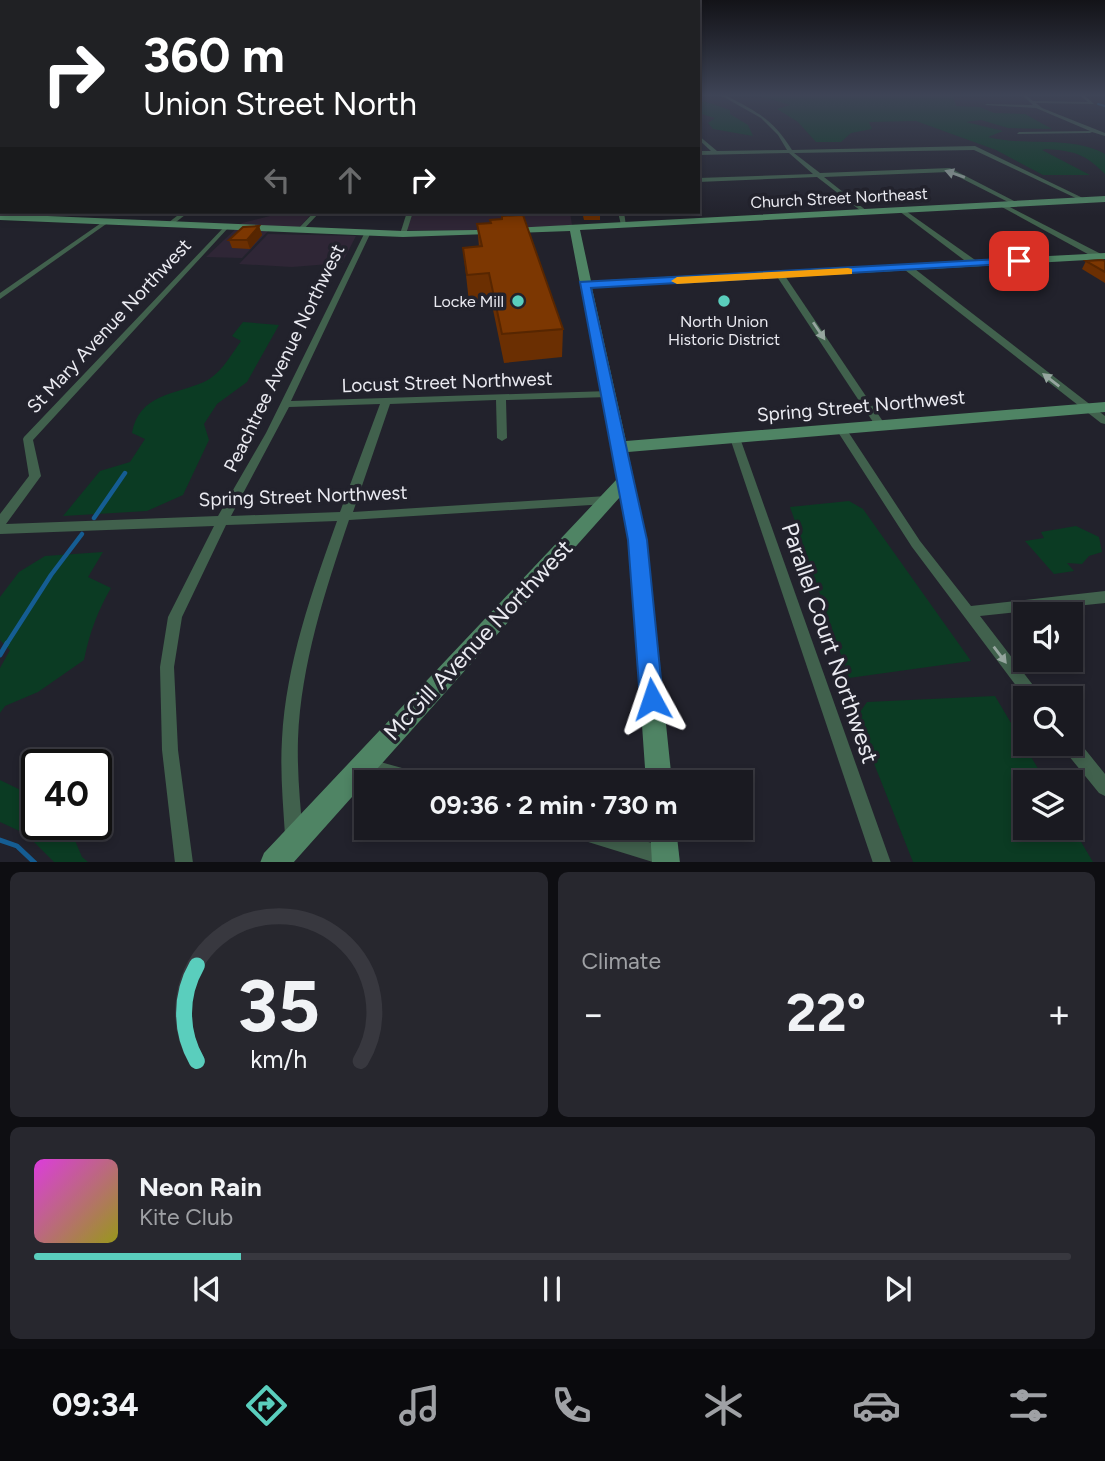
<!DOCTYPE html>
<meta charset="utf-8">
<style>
:root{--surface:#1a1a21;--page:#27272e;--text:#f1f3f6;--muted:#9fa1a5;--line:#38383f;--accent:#5acebd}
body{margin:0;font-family:Figtree,sans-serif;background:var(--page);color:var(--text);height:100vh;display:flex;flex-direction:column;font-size:26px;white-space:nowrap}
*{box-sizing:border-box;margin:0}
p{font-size:23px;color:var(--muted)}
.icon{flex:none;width:38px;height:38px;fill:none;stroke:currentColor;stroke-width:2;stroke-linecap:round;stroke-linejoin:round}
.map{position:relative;height:862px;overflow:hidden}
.sheet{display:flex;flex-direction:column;gap:10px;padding:10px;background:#0e0e12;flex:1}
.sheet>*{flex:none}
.hud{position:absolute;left:0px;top:0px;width:700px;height:214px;box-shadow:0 4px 10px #0003,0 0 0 2px var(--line);background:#202124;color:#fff;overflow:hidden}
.buttons{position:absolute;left:1013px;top:602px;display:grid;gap:14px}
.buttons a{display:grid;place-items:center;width:70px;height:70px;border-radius:0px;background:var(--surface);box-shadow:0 4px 10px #0003,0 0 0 2px var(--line);font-size:35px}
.speed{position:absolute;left:21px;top:749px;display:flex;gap:14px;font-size:35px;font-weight:700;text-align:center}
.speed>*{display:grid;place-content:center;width:91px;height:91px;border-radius:50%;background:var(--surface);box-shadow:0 4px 10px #0003,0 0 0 2px var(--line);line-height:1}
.speed .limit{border:4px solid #111;border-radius:10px;background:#fff;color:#111}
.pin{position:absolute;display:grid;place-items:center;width:60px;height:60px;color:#fff;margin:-30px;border-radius:14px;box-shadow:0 4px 10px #0006}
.me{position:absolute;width:77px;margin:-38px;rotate:355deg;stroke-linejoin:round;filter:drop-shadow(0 0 5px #0008)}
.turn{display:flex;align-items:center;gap:24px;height:147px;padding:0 28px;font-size:32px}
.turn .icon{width:91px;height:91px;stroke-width:2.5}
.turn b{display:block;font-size:49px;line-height:60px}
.lanes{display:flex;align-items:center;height:66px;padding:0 28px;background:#0003;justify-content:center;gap:35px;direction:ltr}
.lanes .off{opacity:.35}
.big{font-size:52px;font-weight:700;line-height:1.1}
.sheet .widget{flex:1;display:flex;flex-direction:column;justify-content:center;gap:10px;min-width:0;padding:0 24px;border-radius:10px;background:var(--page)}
.sheet .dial{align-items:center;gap:0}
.dial svg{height:182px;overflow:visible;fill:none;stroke:var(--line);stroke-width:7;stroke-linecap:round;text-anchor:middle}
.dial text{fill:var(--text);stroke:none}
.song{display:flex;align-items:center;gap:21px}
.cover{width:84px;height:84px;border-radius:10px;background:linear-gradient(135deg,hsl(300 70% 55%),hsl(60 70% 35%))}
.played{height:7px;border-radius:4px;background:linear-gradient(90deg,var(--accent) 20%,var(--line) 20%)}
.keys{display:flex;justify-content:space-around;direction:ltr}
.heat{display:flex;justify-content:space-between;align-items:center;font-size:38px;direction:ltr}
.sheet .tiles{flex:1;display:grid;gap:10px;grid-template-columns:1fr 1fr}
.widget:last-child{grid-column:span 2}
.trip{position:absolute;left:354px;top:770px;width:399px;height:70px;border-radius:0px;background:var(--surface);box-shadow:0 4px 10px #0003,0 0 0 2px var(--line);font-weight:700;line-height:70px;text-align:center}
.menu{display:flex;height:112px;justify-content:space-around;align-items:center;background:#0a0a0d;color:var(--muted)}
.menu .icon{width:49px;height:49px}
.menu .active{color:var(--accent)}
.menu b{font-size:32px;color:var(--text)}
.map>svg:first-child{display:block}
.commercial{fill:#2f2636}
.green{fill:#0b3b23}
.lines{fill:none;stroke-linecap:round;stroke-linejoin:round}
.stream-far2{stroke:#155d93;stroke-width:2}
.stream-far1{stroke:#155d93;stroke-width:4.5}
.stream{stroke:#155d93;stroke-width:5}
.street{fill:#41614d;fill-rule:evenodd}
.secondary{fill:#4f8464;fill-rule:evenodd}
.wall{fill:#6b2f02}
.shaded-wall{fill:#572601}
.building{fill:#7c3702;stroke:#572601;stroke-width:2}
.oneway{fill:#96a69f}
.route{fill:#1a73e8;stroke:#114b97;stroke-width:2}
.slow{fill:#f59e0b}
.poi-dot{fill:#5acebd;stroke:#22222c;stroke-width:2.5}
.labels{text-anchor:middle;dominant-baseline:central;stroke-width:7;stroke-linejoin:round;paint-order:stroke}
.far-street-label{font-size:16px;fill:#eaeaf1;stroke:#22222c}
.far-poi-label{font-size:16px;fill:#eaeaf1;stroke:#22222c;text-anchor:end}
.street-label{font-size:19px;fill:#eaeaf1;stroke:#22222c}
.near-street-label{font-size:23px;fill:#eaeaf1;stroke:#22222c}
</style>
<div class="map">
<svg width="1105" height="863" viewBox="0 0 1105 863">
<rect width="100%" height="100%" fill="#22222c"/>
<g class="commercial">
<polygon points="286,212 313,212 299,228 272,227 242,258 206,257 242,223"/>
<polygon points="413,212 570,212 572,225 494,231 406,230"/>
<polygon points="268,234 356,236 342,263 292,267 239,264"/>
</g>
<g class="green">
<path d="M 760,96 L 953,96 L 956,106 L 980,107 L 994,113 L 1025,114 L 1052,129 L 1008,128 L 981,120 L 966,122 L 1003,131 L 988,137 C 1026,147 1070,135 1105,154 L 1105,174 C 1085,154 1075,151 1046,149 L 1042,150 L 1090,175 L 1043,175 L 996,150 L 916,121 L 869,122 L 872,129 L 851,133 L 841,142 L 816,142 L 798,122 L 777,109 L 790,105 Z"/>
<polygon points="698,99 730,110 730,114 748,125 753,136 713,129 708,123 715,118 698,113"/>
<path d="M 243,322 L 279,325 L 247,382 L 217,404 L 204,424 L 209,440 L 183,495 L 147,511 L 63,516 L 100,471 L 130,462 L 145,439 L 132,433 C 139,394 174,395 204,382 C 220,375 231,355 241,341 L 232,336 Z"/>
<polygon points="849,501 863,509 971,661 849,678 790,507"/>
<polygon points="1076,526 1099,537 1102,552 1089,556 1082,564 1067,563 1074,571 1054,574 1025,541 1044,538 1041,532"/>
<path d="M 103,552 L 88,577 L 111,588 C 98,610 89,634 84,660 L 38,692 L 5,706 L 0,713 L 0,668 L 10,650 L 0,640 L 0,597 L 19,572 L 45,556 Z"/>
<polygon points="995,696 1046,782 1026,782 1026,828 1071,825 1093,862 913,862 856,718 867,702"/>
<polygon points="0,780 37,798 37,824 68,824 82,857 88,862 54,862 26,834 0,822"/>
</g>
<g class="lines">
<polyline class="stream-far2" points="1098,104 1105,106"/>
<g class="stream-far1">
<polyline points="94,518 125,473"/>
<polyline points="6,645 51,575 82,534"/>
</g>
<g class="stream">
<polyline points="0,655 7,643"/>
<polyline points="0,840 17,846 35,863"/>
</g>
<g class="street">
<path d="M 722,96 L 727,96 C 757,112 773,119 792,150 L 975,146 L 1087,200 L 1082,201 L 974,150 L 794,153 L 820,173 L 950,168 L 1018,203 L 1018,205 L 1014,205 L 949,172 L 824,177 L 867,211 L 868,212 L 865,214 L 817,177 L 698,182 L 698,178 L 813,174 L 789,153 L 698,155 L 698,151 L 711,151 L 698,139 L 698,135 L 717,151 L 787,150 L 778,135 L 761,118 Z"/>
<polygon points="1023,96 1027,96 1033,101 1088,102 1081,96 1085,96 1094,104 1036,103 1042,108 1105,133 1105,136 1092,132 1090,133 1017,134 1019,132 1090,131 1036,108 985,105 987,104 1033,105"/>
<rect x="0" y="103" width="2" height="2"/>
<rect x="0" y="134" width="2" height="2"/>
<polygon points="2,150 2,154 0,155 0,151"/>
<polygon points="1002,203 1101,254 1102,256 1095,258 1000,206 999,205"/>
<polygon points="899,209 903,209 978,262 978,266 972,266 899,211"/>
<polygon points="9,212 17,212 0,219 0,215"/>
<polygon points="182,212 189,212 172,225 168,225 168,223"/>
<polygon points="314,212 320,212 302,231 298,231 298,229"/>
<polygon points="407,212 413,212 406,234 403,236 400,234"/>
<polygon points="618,212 624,212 626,226 621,225"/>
<polygon points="104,221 109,222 0,299 0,293"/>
<path d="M 226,225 L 229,227 L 228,228 L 33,440 L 41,476 L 6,524 L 218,516 L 266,433 L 365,232 L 368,230 L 371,232 L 291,401 L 609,391 L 614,394 L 609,397 L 506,400 L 507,438 L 502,441 L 497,438 L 496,400 L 390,404 L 353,512 L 607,496 L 611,497 L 613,500 L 611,503 L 607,504 L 349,520 C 325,591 301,664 298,739 C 297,771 300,803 303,835 L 300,841 L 294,844 L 288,841 L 285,835 C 283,803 280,771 282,739 C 286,664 312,591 337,521 L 226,525 L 182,617 L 174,667 L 178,750 L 193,863 L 175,863 L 162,750 L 160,667 L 168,617 L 214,526 L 0,534 L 0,514 L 29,476 L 23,439 L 24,437 ZM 380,404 L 340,512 L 231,516 L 289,407 Z"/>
<polygon points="905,266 911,266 1105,416 1105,424 1101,423 905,270"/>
<polygon points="777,273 783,273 886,426 885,428 877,428 776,275"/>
<polygon points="841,426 845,427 920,541 971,606 1105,591 1105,603 980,616 1039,693 1042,698 1026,699 912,547 836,429"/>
<polygon points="735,435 740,438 891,863 873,863 730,438"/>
<polygon points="1071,736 1076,738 1105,774 1105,796 1099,793 1064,750 1062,744 1071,744"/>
<path d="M 366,758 L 420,773 L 426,776 L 429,782 C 404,783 384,782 360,772 L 358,766 L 360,760 Z"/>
<polygon points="563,828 601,828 662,846 669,848 671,855 669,862 656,863 572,837 566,834"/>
</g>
<g class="secondary">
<polygon points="1105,196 1105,202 580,230 591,281 1105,253 1105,259 592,288 626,441 1105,402 1105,412 628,452 647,540 672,782 646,782 629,540 620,497 293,863 260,863 264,853 617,479 570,231 403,237 0,220 0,214 403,231 477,230"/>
<polygon points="650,828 676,828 680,863 652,863"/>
</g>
</g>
<g class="wall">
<polygon points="582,212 600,212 600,220 584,220"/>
<polygon points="490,220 563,329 562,357 504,363 491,300 469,302 463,248 479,247 477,224 490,223"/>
<polygon points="259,226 262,235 250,249 232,248 229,240"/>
<polygon points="1086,261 1105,261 1105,283 1082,269"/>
</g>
<polygon class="shaded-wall" points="259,226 262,235 250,249 247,240"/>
<g class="building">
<polygon points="523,215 563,329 502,334 489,273 467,275 463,248 482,246 477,224 491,223 490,220 502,219 502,216"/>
<polygon points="259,226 247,240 229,240 243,227"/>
<polygon points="1102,260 1105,261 1105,272 1086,261"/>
</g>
<defs><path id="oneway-solid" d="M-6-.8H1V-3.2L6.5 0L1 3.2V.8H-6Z" transform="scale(1.75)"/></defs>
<g class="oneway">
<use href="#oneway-solid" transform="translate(955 174) rotate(-161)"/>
<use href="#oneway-solid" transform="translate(819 331) rotate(56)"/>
<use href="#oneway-solid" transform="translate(1051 380) rotate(-142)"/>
<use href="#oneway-solid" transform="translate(1000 655) rotate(53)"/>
</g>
<linearGradient id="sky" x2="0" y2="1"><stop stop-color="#131318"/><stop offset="0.44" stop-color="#3e4456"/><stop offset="1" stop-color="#3e4456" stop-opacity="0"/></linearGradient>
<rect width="1105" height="216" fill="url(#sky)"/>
<polygon class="route" points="1019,258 1023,259 1023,263 591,288 647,540 663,699 660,707 652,710 643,707 640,699 628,540 580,282"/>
<polygon class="slow" points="848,268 852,269 852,274 677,284 671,281 677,277"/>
<g class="poi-dot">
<circle cx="518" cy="301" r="7"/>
<circle cx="724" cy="301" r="7"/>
</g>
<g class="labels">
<g class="far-street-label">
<text transform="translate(839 198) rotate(-3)">Church Street Northeast</text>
</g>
<g class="far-poi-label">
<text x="504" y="301">Locke Mill</text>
<text x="724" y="321" text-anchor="middle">North Union<tspan x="724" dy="18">Historic District</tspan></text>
</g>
<g class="street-label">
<text transform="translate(109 326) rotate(-47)">St Mary Avenue Northwest</text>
<text transform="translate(284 358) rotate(-64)">Peachtree Avenue Northwest</text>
<text transform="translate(447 382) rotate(-2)">Locust Street Northwest</text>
<text transform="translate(861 406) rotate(-5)">Spring Street Northwest</text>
<text transform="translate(303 496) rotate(-2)">Spring Street Northwest</text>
</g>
<g class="near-street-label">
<text transform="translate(478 640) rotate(-47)">McGill Avenue Northwest</text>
<text transform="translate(830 643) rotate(71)">Parallel Court Northwest</text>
</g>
</g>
</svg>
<div class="buttons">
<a><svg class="icon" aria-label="sound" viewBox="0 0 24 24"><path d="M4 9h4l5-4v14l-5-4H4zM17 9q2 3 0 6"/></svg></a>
<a><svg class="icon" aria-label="search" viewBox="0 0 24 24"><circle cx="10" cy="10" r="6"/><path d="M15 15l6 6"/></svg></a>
<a><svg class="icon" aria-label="layers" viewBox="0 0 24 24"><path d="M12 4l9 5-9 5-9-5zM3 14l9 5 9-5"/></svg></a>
</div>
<div class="speed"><div class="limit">40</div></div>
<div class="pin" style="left:1019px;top:261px;background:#d93025"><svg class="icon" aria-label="arrive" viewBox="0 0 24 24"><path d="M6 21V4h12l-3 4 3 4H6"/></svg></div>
<svg class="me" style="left:652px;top:699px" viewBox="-20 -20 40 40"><path d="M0-17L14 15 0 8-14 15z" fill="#1a73e8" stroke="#fff" stroke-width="4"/></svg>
<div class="trip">09:36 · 2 min · 730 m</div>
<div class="hud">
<div class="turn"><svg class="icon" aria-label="right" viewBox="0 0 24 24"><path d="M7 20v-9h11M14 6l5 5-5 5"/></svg><div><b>360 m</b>Union Street North</div></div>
<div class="lanes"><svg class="icon off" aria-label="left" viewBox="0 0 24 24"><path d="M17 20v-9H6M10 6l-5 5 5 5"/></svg><svg class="icon off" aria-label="ahead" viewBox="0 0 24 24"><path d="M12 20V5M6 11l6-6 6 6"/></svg><svg class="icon" aria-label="right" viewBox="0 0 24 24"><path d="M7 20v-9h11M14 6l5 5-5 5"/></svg></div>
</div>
</div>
<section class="sheet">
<div class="tiles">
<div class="widget dial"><svg viewBox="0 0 100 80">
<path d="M14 69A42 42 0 1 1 86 69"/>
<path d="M14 69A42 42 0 0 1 14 27" stroke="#5acebd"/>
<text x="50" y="56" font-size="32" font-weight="700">35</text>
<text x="50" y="72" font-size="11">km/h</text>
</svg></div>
<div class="widget"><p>Climate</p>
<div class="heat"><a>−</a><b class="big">22°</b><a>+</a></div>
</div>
<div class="widget">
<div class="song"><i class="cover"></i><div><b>Neon Rain</b><p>Kite Club</p></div></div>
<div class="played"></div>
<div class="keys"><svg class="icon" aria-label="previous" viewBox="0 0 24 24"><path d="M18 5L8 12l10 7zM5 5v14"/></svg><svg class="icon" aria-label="pause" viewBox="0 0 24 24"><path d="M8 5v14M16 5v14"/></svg><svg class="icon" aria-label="next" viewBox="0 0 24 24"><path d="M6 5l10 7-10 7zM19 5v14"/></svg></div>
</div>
</div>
</section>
<nav class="menu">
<b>09:34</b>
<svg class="icon active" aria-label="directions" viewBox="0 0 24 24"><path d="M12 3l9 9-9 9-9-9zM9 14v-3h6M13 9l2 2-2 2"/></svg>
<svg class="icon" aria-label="music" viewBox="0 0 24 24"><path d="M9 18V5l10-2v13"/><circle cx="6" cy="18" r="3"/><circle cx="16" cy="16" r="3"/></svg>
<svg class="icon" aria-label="phone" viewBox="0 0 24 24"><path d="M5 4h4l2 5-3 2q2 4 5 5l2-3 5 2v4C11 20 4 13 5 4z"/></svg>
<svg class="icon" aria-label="climate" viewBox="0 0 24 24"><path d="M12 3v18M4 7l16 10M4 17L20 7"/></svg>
<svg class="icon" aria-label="car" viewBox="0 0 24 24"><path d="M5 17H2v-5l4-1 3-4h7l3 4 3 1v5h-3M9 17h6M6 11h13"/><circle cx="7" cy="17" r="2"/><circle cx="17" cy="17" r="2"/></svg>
<svg class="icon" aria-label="filters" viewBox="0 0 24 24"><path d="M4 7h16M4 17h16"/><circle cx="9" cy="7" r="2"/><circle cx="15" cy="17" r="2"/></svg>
</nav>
